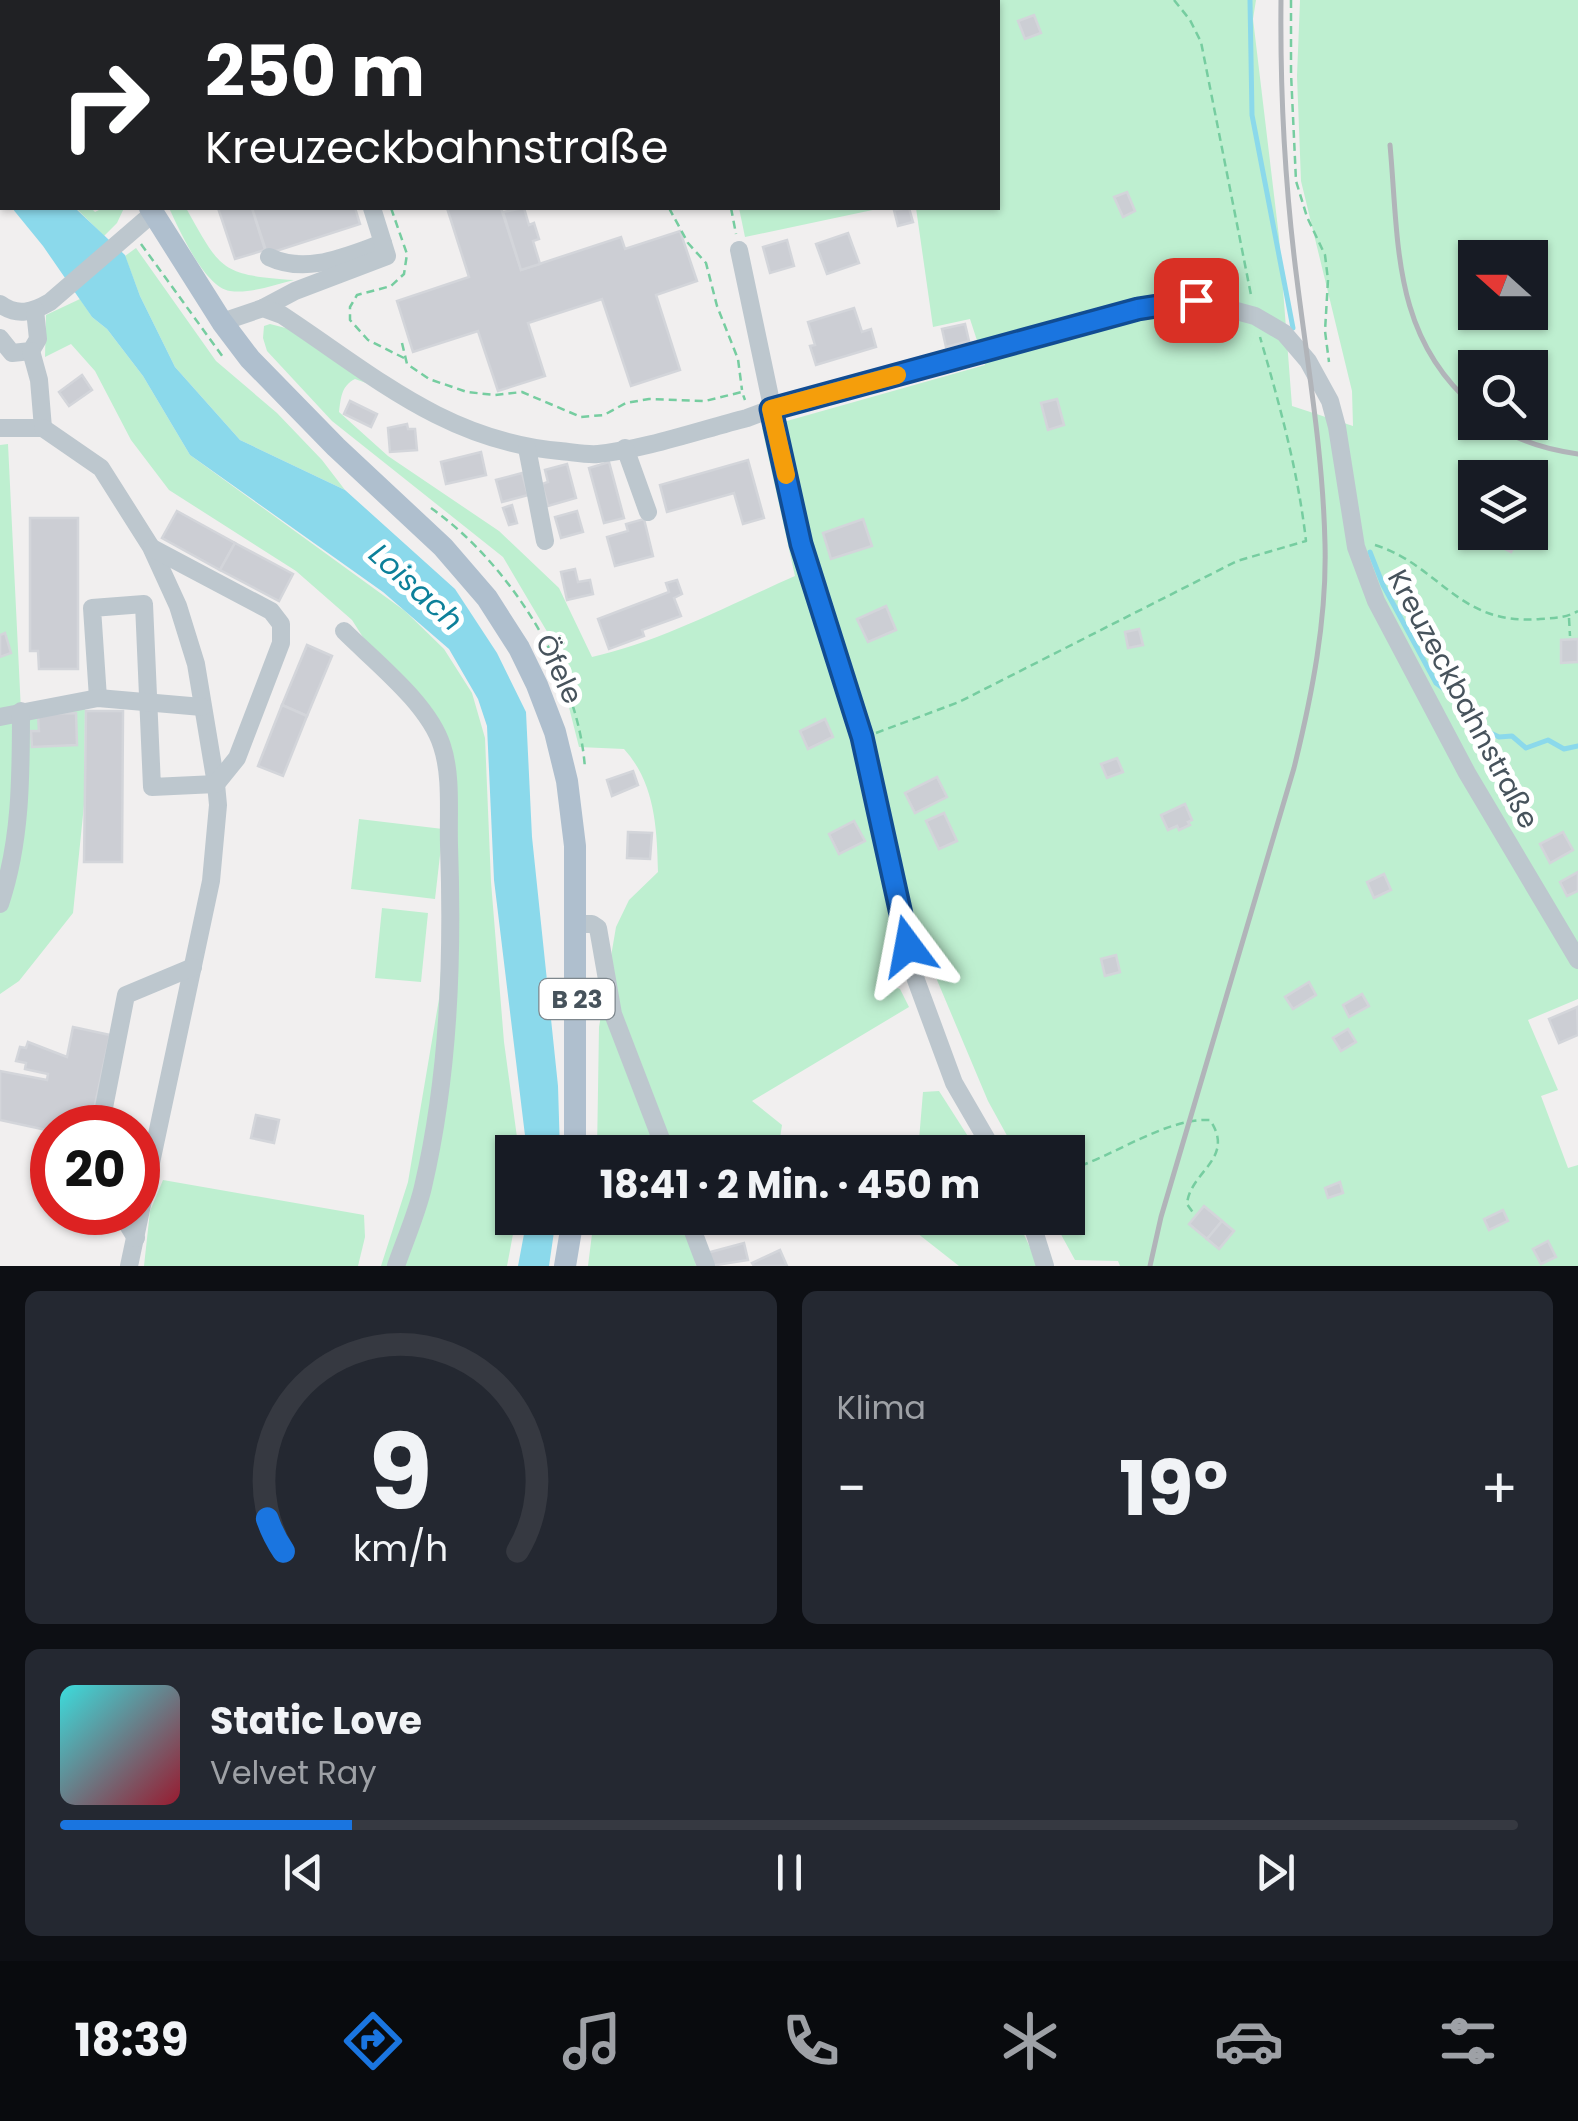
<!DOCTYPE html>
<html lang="de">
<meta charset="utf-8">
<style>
:root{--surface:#171b24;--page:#242831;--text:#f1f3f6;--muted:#9ea1a6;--line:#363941;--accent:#1a75e0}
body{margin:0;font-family:Poppins,sans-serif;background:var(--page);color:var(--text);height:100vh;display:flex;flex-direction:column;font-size:38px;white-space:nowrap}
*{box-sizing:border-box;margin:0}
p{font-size:32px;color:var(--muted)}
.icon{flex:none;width:55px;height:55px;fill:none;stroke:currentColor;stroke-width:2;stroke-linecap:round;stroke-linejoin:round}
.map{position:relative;height:1266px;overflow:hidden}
.side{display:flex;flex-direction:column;gap:25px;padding:25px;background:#0d0f14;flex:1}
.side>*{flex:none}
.top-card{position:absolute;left:0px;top:0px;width:1000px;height:210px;box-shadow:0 2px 8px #0004;background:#202124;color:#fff;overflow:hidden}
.needle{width:65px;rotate:291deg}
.fabs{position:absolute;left:1458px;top:240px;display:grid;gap:20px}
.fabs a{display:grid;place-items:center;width:90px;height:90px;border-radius:0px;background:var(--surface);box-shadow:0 2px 8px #0004;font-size:50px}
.speed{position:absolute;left:30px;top:1105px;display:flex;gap:20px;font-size:50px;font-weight:700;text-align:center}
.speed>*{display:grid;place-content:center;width:130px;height:130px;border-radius:50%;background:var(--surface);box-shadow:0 2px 8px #0004;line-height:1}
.speed .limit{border:15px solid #d22;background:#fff;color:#111}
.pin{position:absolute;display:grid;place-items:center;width:85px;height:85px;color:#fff;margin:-42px;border-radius:20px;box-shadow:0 5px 15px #0006}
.me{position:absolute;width:110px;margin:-55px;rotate:347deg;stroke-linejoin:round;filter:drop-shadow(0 0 8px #0008)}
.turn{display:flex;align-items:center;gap:35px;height:210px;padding:0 40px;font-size:45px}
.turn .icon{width:130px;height:130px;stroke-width:2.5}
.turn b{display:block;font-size:70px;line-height:85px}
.big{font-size:75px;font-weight:700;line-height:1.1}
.side .card{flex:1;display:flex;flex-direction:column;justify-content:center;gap:15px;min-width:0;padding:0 35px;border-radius:15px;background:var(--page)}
.side .dial{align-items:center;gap:0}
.dial svg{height:260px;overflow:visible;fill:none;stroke:var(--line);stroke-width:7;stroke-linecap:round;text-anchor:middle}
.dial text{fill:var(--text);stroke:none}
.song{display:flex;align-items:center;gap:30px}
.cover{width:120px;height:120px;border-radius:15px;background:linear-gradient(135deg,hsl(180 70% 55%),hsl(350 70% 35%))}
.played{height:10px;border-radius:5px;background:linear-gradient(90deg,var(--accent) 20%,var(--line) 20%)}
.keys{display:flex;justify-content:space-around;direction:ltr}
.heat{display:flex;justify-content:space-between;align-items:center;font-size:55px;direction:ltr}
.side .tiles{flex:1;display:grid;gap:25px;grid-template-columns:1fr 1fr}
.card:last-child{grid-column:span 2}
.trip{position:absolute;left:495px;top:1135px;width:590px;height:100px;border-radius:0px;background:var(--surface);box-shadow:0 2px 8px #0004;font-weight:700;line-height:100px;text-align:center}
.menu{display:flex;height:160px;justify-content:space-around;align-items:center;background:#090b0e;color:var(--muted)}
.menu .icon{width:70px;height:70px}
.menu .selected{color:var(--accent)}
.menu b{font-size:45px;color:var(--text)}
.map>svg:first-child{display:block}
.green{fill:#beefd0;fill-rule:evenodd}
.water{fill:#8bd9eb}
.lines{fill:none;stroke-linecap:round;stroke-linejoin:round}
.stream{stroke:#8bd9eb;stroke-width:5}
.building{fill:#ccced4;stroke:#d3d5da;stroke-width:2.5}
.path{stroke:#76cda0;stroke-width:2.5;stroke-dasharray:8 5;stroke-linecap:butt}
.minor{stroke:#bdc7ce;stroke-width:18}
.major{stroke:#afbfce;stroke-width:22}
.rail{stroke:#b1b4b9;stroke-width:5}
.route-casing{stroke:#114c92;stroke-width:25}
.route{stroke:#1a75e0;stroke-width:18}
.slow{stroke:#f59e0b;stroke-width:18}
.labels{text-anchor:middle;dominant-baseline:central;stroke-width:10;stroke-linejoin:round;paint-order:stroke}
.shield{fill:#fff;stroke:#7e878d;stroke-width:2.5}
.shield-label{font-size:25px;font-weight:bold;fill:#47535c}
.street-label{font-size:28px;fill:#47535c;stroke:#fff}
.water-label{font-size:30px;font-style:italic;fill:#0d809a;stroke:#fff}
</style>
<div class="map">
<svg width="1578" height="1266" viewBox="0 0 1578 1266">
<rect width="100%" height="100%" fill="#f1efef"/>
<g class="green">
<path d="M 675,0 L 1256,0 L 1253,19 L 1279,237 L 1292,406 L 1353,426 L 1352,391 L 1301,181 L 1297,76 L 1300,0 L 1578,0 L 1578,999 L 1528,1020 L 1558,1090 L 1541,1096 L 1568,1168 L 1578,1165 L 1578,1266 L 1120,1266 L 1118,1261 L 1075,1260 L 1052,1218 L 1068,1218 L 1068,1152 L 1016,1152 L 988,1101 L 929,961 L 885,983 L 900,989 L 909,1007 L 752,1101 L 782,1125 L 778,1152 L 597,1152 L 599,1027 L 616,927 L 629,900 L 658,872 C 657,828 655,783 624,749 L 579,747 L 552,640 L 503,557 L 332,421 L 267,351 L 263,338 L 264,326 L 270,324 L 313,335 L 394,393 L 355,379 C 341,386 341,398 339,412 L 388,456 L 499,531 L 559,588 L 592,657 C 662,641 729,605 795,576 L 762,428 L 985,365 L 970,319 L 933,327 L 916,208 L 998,208 L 998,2 ZM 1475,258 L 1530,258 L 1530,312 L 1475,312 ZM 1475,368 L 1530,368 L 1530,422 L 1475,422 ZM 1475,478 L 1530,478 L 1530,532 L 1475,532 Z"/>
<polygon points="76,208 91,208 95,212 103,208 124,208 117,223 104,236"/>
<path d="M 169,208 L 186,208 C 221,270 220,275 294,280 C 274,285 250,294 230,291 C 204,287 179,229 169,208 Z"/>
<polygon points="739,208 882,208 745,237"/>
<polygon points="136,248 216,361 277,413 322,460 345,490 240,440 175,367 140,296 125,256"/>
<polygon points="80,299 92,317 107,329 143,376 190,455 405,611 444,649 472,693 485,738 491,882 504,1042 519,1152 512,1152 512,1218 516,1218 507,1266 381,1266 408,1182 439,999 446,903 442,728 366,642 352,620 296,571 169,490 131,440 95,371 71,344 45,357 46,315"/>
<polygon points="8,444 21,711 85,702 84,805 73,913 19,981 0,994 0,445"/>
<polygon points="359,819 443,829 435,899 351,889"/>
<polygon points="382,908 428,913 421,982 375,978"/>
<polygon points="939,1091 978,1152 918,1152 923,1092"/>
<polygon points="163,1180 364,1215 365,1237 358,1266 144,1266 150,1211"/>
<polygon points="594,1218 689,1218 696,1266 588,1266"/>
<polygon points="917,1218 1016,1218 1039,1266 959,1266 917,1233"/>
</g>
<g class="water">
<polygon points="12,208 75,208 125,255 140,296 175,367 240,440 345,490 455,589 497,653 526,712 532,837 558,1086 560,1152 527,1152 494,880 487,726 478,699 449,649 383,592 190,455 143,376 107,329 92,317 43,246"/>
<polygon points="527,1218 556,1218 549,1266 518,1266"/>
</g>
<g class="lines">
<g class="stream">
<polyline points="1250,0 1252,115 1293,328"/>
<polyline points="1370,552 1383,585 1436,683 1452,695 1465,721 1499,737 1512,736 1526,748 1548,740 1564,749 1578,746"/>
</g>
</g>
<g class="building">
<polygon points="497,0 498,2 407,2 412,0"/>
<polygon points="1034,15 1041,33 1025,39 1018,21"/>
<polygon points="1127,192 1135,211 1123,217 1114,197"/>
<polygon points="218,208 252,208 265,250 235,259"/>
<polygon points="252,208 355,208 360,224 267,254"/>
<polygon points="447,208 501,208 521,270 621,237 625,249 680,231 697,281 656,295 680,370 631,386 602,299 528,323 545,376 498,391 478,331 413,352 397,301 469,277"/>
<polygon points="524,208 529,225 534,223 539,239 533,241 540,264 521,270 503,212"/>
<polygon points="909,208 913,222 898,226 894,210"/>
<polygon points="848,233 859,263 827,274 816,244"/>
<polygon points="787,240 794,266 770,273 763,247"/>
<polygon points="854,308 862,332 871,329 876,347 816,365 810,346 815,345 808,322"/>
<polygon points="965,324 969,341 946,347 942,329"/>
<polygon points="82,375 92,390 69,406 59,392"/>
<polygon points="1057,399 1064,425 1048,430 1041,403"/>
<polygon points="350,401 377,414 371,427 344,414"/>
<polygon points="407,424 408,429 415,429 417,450 390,452 388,428"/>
<polygon points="481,452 486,475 446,484 441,462"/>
<polygon points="748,460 764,518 743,524 734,493 667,512 660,485"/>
<polygon points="609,462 624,518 604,523 589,468"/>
<polygon points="567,464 576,498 548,506 542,484 548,482 545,470"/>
<polygon points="522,473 528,495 502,502 496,480"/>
<polygon points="512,505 517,523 509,525 503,508"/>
<polygon points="177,511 235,543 220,570 162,538"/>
<polygon points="577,511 583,532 561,538 555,517"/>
<polygon points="30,518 78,518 78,669 39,669 38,651 30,651"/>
<polygon points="644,519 653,556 615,566 607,537 628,531 626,524"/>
<polygon points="863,519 872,546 831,559 823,533"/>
<polygon points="1507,532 1519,538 1511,552 1500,546"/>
<circle cx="1509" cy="542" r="8"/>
<polygon points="235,543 293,574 279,601 220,570"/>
<polygon points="575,569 578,582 590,580 593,594 567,600 561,572"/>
<polygon points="677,580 682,594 674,598 681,616 642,630 644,636 609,649 598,619 669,592 666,583"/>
<polygon points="886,606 896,630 868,642 857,619"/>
<polygon points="1139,629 1143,645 1128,648 1125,632"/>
<polygon points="5,633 11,653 0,657 0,635"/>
<polygon points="1578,639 1578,662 1561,663 1561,640"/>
<polygon points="307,645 332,656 307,716 282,705"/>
<polygon points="282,705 307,716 283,776 258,766"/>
<polygon points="86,711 123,711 122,862 84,862"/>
<polygon points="76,713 77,745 32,747 31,731 39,731 38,714"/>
<polygon points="825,719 833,737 808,749 800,731"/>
<polygon points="1117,758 1123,772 1107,778 1101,764"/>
<polygon points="633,771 638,785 612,796 607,780"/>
<polygon points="937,777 947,797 915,813 905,793"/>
<polygon points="1185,804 1192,820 1188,822 1190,825 1179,830 1177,826 1168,830 1161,815"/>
<polygon points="944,813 957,841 939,849 926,821"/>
<polygon points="854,821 865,841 839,854 829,834"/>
<polygon points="628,832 652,833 650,859 627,858"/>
<polygon points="1563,832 1573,850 1550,863 1540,844"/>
<polygon points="1578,872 1578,891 1567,896 1560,882"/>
<polygon points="1384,874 1391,890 1374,898 1367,882"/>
<polygon points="1116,955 1120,972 1105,976 1101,959"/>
<polygon points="1309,982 1316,995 1293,1009 1285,997"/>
<polygon points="1362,994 1369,1006 1349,1017 1343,1005"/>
<polygon points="1577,1007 1578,1035 1559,1043 1549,1019"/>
<polygon points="73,1027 110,1035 90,1128 52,1128 52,1162 45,1160 51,1131 0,1120 0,1071 47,1080 48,1074 25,1069 26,1063 16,1061 20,1047 26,1048 28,1042 67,1057"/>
<polygon points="1348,1029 1356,1042 1341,1051 1333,1038"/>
<polygon points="256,1115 279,1120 274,1143 251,1138"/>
<polygon points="1340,1182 1343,1193 1328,1198 1325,1188"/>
<polygon points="1204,1206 1222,1221 1207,1239 1189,1224"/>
<polygon points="1503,1210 1508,1221 1489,1230 1484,1219"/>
<polygon points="1222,1221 1234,1231 1219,1249 1207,1239"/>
<polygon points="1548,1241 1556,1257 1541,1264 1533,1249"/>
<polygon points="744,1243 748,1260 710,1266 707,1253"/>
<polygon points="780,1250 787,1266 754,1266 752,1263"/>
</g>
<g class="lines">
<g class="path">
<polyline points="674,0 675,2"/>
<polyline points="1174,0 1190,20 1201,42 1251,295"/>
<polyline points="1291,0 1291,73 1296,181 1307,217 1325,255 1328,280 1325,331 1329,362"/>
<polyline points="401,2 408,0"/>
<polyline points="515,2 519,0"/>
<polyline points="391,208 407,254 404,274 391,286 357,295 350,307 350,320 368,340 404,358"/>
<polyline points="669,208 688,243 706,263 717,306 738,359 742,390"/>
<polyline points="731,208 736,234"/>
<polyline points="141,244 223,357"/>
<polyline points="402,343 407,364 429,379 467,392 495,395 522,392 581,417 604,415 626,403 649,399 705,401 742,392 745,400"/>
<path d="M 431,508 C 509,563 579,673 585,769"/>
<path d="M 1375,545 C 1441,566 1458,626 1540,619 C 1554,618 1566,618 1578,611"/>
<polyline points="1569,618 1570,636"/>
<path d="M 876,733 L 959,702 L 1237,561 L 1306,541 C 1298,471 1280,406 1260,337"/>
<path d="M 1068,1170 C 1113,1157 1165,1118 1210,1120 C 1236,1159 1190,1171 1187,1204 L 1194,1214"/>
</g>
<g class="minor">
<polyline points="153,0 154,2"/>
<polyline points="307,0 308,2"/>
<polyline points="69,2 78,0"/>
<polyline points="571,2 577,0"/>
<polyline points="613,2 619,0"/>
<polyline points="739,250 801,544 862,737 916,980 954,1083 994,1152"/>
<path d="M 269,257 C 307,275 346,256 383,243"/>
<path d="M 0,304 C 17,317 33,312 50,302 L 152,214"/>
<polyline points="263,308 295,291 387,256 372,208"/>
<path d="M 222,322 L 263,308 L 282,315 C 373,375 446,441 560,451 C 572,452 586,455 598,454 C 646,449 700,430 747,418 L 771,409 L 1138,309 L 1196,300 L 1255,316 L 1284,333 L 1308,361 L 1330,401 L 1337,427 L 1356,547 L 1376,601 L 1467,773 L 1578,960"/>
<polyline points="0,338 12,353 31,351 38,339 35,310"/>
<polyline points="31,351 39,380 43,428"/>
<polyline points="0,428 43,428"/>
<polyline points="43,428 101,468 151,547 178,606 196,664 216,784 218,805 211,881 129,1266"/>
<polyline points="527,448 545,541"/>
<polyline points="625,448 648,512"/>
<path d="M 344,631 C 375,662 429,704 442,746 C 452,776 448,814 449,845 C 453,959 449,1075 423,1187 C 417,1213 405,1240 396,1266"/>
<polyline points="98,698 92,608 144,604 152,787 216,784 237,758 281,643 281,624 271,611 152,548"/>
<polyline points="0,717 98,698 202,707"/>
<path d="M 0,904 C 21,842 21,776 21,711"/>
<polyline points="577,924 592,924 598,928 613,1014 666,1152"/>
<polyline points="100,1128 126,995 193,967"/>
<polyline points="120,1212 136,1238"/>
<polyline points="688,1218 706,1266"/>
<polyline points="1030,1218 1045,1266"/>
</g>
<g class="major">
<polyline points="92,0 93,2"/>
<polyline points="150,208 222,322 250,359 336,447 443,547 487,598 519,648 537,685 555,732 567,781 575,846 575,1152"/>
<polyline points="565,1266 573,1218"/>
</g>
<g class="rail">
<path d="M 1390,145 C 1399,243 1392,337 1475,407"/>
<path d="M 1493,422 C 1515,441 1550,450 1578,454"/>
<path d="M 1150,1266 L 1161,1217 L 1294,768 C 1312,695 1327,619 1325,544 C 1323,454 1308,368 1297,280 C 1285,187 1280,93 1281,0"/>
</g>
</g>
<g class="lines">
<g class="route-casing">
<polyline id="route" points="908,946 862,737 801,544 771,409 1138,309 1196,300"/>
</g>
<use href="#route" class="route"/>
<polyline class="slow" points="786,475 771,409 897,375"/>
</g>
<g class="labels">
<rect class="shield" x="539.5" y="979" width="75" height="40" rx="8"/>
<g class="shield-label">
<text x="577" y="999">B 23</text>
</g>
<g class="street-label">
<text transform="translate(559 669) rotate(65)">Öfele</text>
<text transform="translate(1463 699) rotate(62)">Kreuzeckbahnstraße</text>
</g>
<g class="water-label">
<text transform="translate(416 587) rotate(42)">Loisach</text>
</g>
</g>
</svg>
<div class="fabs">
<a><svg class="needle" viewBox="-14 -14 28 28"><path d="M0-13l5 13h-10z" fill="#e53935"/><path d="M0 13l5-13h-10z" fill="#9ea1a6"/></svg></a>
<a><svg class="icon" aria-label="search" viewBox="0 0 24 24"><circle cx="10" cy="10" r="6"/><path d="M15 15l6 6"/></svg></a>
<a><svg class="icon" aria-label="layers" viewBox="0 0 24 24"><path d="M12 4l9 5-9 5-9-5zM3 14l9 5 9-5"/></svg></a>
</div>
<div class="speed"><div class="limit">20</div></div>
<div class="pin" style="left:1196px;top:300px;background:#d93025"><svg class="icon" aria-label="arrive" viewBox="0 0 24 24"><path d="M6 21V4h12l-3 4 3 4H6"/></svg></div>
<svg class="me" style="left:908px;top:946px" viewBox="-20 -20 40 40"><path d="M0-17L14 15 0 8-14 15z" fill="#1a75e0" stroke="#fff" stroke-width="4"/></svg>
<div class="trip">18:41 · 2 Min. · 450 m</div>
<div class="top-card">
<div class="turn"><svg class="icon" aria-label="right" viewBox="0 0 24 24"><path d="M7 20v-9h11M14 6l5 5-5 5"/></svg><div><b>250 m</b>Kreuzeckbahnstraße</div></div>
</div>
</div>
<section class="side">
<div class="tiles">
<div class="card dial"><svg viewBox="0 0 100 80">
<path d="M14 69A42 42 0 1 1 86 69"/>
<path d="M14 69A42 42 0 0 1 9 59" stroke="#1a75e0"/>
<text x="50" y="56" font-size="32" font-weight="700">9</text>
<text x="50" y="72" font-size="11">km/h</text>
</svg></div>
<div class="card"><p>Klima</p>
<div class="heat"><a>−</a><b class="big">19°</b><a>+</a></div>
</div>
<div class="card">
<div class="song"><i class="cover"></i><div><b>Static Love</b><p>Velvet Ray</p></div></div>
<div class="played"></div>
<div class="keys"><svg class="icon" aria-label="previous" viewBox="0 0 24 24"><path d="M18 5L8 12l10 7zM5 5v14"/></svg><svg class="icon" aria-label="pause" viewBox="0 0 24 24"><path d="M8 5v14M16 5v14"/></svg><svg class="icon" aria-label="next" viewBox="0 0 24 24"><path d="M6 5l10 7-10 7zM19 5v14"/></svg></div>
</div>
</div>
</section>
<nav class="menu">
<b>18:39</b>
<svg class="icon selected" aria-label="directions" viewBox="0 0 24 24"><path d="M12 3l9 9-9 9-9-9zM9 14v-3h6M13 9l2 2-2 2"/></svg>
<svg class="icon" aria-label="music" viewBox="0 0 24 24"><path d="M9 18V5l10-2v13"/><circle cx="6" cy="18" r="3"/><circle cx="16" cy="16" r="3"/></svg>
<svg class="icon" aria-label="phone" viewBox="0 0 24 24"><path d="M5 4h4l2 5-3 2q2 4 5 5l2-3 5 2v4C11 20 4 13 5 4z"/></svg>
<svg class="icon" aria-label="climate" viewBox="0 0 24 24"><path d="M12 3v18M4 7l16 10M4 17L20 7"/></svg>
<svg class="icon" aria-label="car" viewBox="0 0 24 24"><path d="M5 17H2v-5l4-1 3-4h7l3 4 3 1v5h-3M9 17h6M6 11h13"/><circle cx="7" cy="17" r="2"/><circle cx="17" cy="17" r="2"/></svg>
<svg class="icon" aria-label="filters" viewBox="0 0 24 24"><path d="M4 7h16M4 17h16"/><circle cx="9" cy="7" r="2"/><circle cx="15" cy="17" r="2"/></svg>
</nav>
